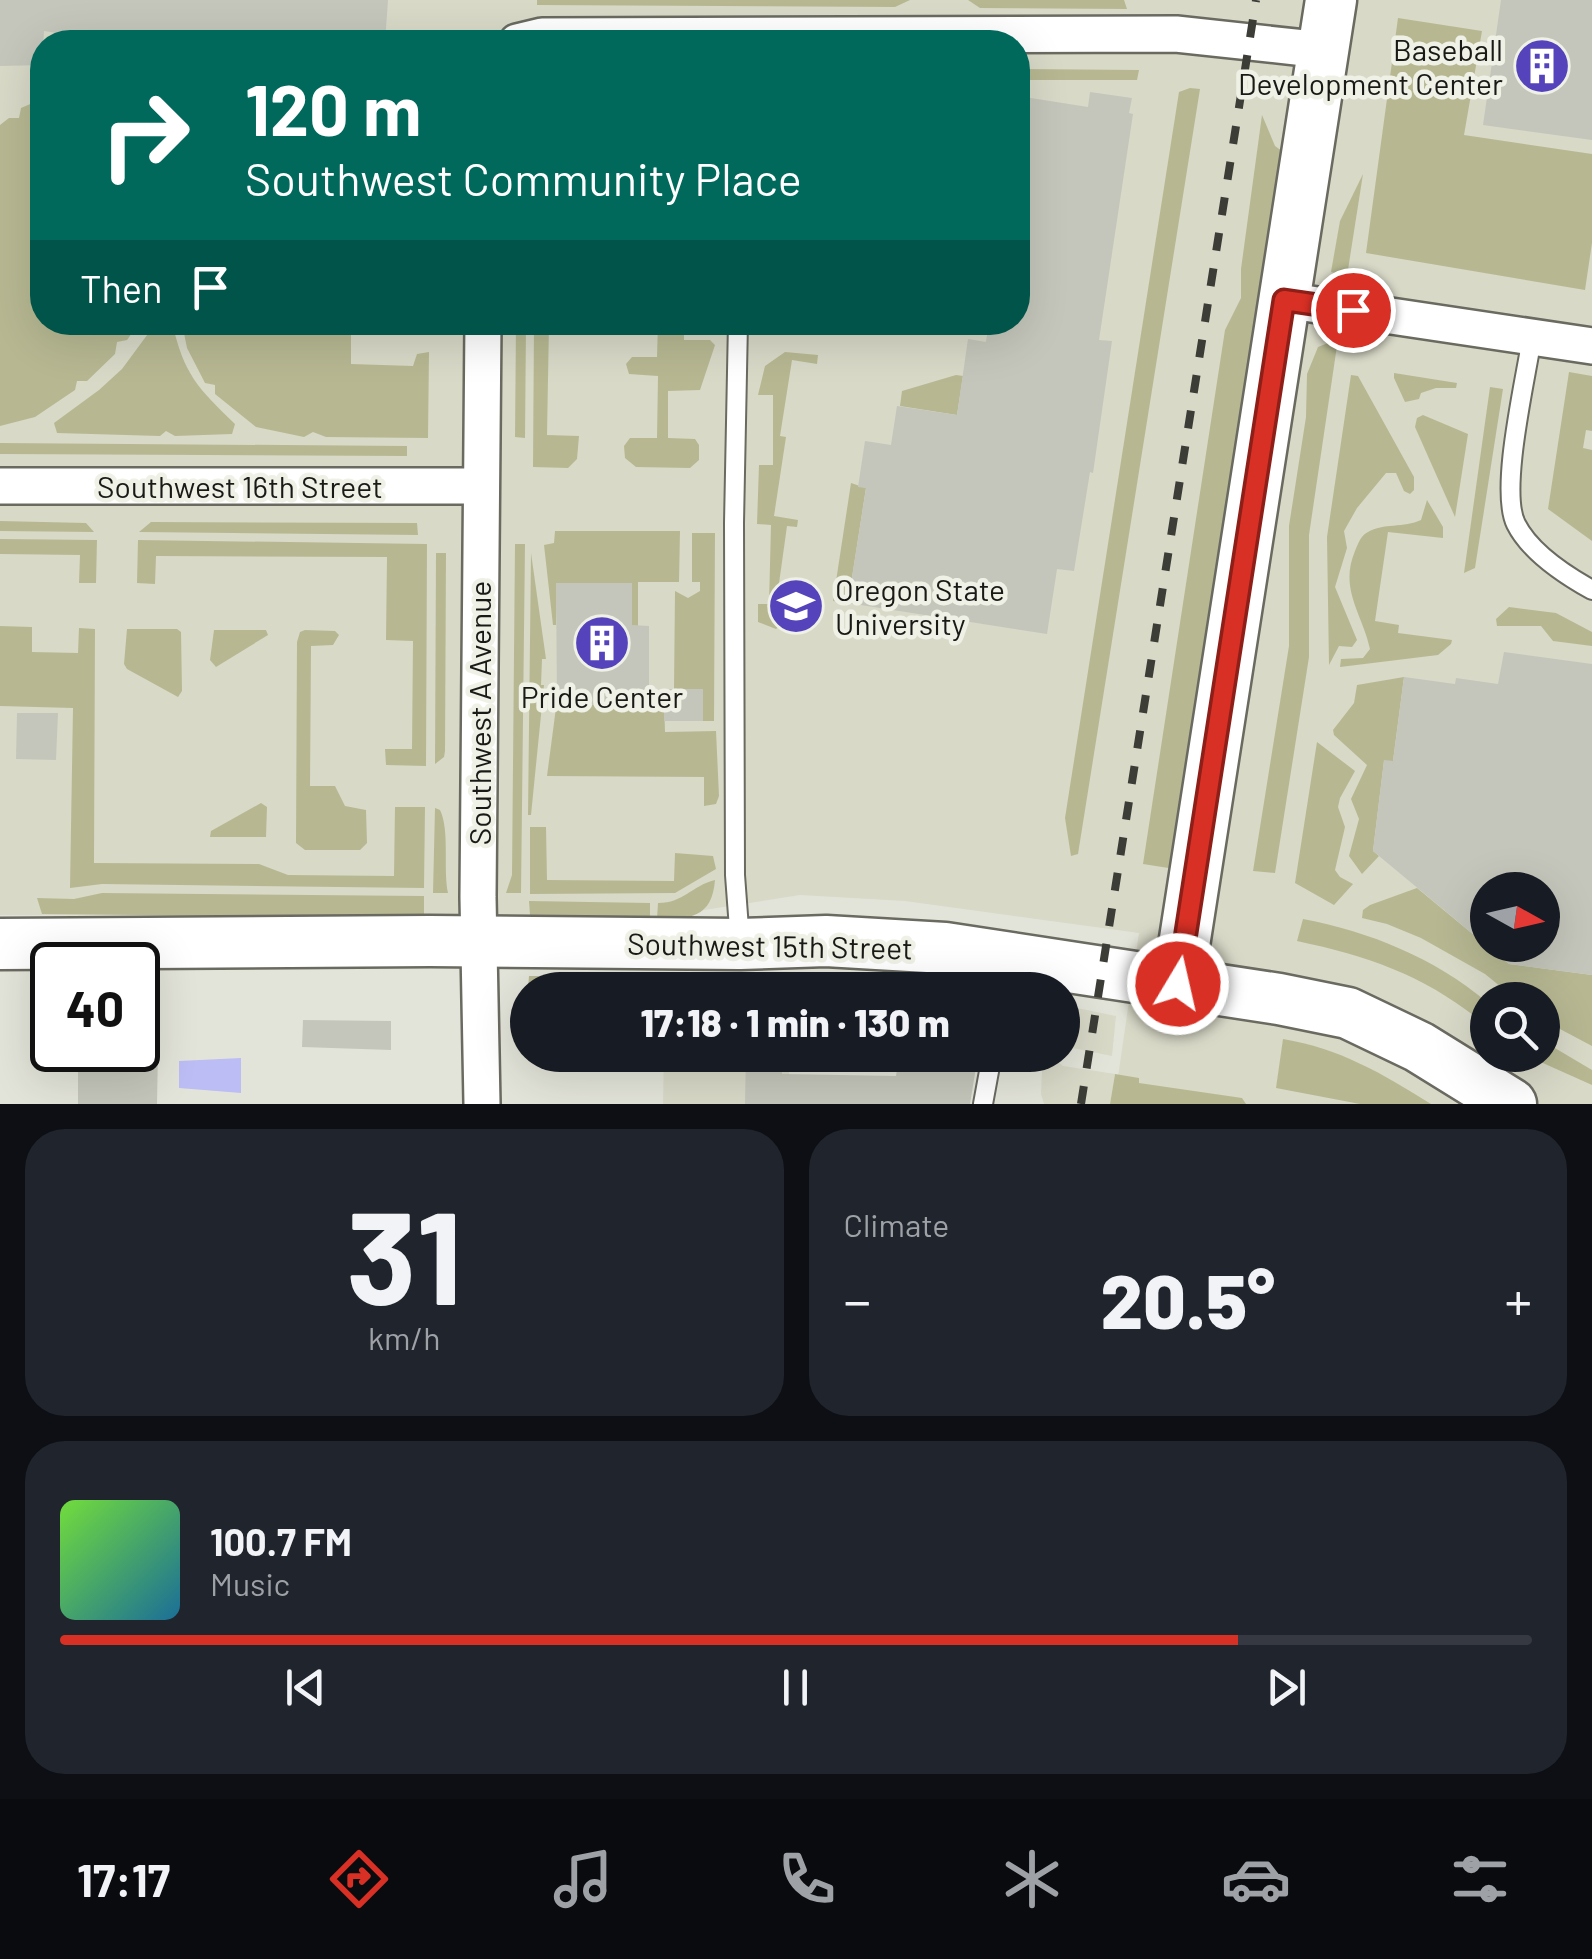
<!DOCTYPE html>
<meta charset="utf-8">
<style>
:root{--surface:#171b24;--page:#20242c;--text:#f1f3f6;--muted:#9ea1a6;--line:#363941;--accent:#d93025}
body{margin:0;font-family:Barlow,sans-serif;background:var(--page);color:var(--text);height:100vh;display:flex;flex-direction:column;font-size:38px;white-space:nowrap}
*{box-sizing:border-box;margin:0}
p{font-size:32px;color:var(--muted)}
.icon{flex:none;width:55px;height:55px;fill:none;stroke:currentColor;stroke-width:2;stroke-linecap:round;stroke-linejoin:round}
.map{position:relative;height:1104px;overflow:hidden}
.sheet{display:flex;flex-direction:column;gap:25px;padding:25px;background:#0d0f14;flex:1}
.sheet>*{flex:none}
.top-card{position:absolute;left:30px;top:30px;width:1000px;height:305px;border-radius:40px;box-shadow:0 10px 40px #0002;background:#00695c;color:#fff;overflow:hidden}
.needle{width:65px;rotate:98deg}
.controls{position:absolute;left:1470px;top:872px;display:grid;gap:20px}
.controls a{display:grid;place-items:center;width:90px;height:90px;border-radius:50%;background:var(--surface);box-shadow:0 10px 40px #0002;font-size:50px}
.speed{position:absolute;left:30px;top:942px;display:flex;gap:20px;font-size:50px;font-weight:700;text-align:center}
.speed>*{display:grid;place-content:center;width:130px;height:130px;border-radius:50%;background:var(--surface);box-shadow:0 10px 40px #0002;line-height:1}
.speed .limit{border:5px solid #111;border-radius:15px;background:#fff;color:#111}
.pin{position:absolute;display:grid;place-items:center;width:85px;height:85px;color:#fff;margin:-42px;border:5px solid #fff;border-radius:50%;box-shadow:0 2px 10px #0007}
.me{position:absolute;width:110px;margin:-55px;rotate:9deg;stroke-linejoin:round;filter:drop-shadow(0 0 8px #0008)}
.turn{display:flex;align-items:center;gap:35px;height:210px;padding:0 50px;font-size:45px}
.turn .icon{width:130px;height:130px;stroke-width:2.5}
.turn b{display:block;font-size:70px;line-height:85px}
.then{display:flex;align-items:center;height:95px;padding:0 50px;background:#0003;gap:20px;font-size:38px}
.big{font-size:75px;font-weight:800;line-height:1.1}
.sheet .card{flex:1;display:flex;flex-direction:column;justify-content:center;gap:15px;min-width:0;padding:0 35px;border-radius:40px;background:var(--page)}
.sheet .dial{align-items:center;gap:0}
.dial b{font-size:130px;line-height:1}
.song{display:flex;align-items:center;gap:30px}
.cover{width:120px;height:120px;border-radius:15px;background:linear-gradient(135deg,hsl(100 70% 55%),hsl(200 70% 35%))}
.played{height:10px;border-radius:5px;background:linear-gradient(90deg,var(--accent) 80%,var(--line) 80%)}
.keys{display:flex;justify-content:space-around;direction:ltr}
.heat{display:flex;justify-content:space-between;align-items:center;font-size:55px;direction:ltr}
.sheet .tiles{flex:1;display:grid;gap:25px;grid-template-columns:1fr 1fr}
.card:last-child{grid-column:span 2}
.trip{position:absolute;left:510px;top:972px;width:570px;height:100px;border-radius:50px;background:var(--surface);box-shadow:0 10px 40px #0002;font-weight:800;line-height:100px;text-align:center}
.tabs{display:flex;height:160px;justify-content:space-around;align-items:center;background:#090b0e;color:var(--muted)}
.tabs .icon{width:70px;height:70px}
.tabs .selected{color:var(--accent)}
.tabs b{font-size:45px;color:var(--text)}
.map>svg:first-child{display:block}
.built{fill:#d8d9c7;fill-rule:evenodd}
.green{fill:#b7b892}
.water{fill:#bbbdf4}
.building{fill:#c5c6bb;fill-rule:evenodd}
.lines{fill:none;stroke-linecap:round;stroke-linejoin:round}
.lane-casing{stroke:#6a6a61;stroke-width:22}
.street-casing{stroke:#6a6a61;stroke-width:40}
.secondary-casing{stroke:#6a6a61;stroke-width:55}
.lane{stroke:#fff;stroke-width:18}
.street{stroke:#fff;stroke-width:35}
.secondary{stroke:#fff;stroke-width:50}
.rail{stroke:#3d3d38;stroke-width:8;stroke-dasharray:18 18;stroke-linecap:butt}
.route-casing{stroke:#8d1f18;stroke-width:25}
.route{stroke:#d93025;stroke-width:18}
.labels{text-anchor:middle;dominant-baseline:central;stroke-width:9;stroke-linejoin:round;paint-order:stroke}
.poi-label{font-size:30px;fill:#191916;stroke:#f0f1e6;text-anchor:end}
.street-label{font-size:30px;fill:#191916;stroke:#f0f1e6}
</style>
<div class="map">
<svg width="1592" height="1104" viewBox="0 0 1592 1104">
<rect width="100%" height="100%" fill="#e3e4d9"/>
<g class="built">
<path d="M 0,0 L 1592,0 L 1592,1104 L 1114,1104 L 1139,933 L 905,901 L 800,895 L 704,910 L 680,917 L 501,923 L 385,917 L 0,915 ZM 42,42 L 1018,42 L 1018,322 L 42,322 ZM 1488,890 L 1542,890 L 1542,945 L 1488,945 ZM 1488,1000 L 1542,1000 L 1542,1055 L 1488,1055 Z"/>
<polygon points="1062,1005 1116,1016 1112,1056 1063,1046"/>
<polygon points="664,1055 789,1055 789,1104 663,1104"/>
<polygon points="1049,1055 1063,1066 1115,1074 1110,1104 1044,1104 1041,1094 1042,1071"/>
</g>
<g class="green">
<polygon points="537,0 910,0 895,7 537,5"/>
<polygon points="968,0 1124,0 1127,9 980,8"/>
<polygon points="1398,18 1482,31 1464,135 1592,154 1592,243 1585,290 1366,253"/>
<polygon points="1022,69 1139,70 1137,80 1022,80"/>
<polygon points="1190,88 1200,89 1078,854 1071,856 1065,818 1179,92"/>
<polygon points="42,99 42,322 139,323 127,340 117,342 115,354 87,381 77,381 75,390 35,417 0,426 0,125 9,118 19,118 21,108"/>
<polygon points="1262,115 1275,146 1289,156 1175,869 1143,864 1225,330 1241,298 1241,269"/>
<polygon points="1363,174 1347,276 1331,272 1340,221"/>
<path d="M 172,322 C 184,375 198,388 235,424 L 232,434 L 175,436 L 166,431 L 160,436 L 57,433 L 54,423 L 99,390 L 122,369 L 156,323 Z"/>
<polygon points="182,323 351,323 351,364 413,366 417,354 429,352 428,438 326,437 313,432 304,437 256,427 215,394 215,385 205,383 187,348"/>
<polygon points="516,323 526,323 525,438 515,437"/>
<polygon points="534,323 549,323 547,435 579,436 577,459 568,468 533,467"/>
<polygon points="658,323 684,323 684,340 710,340 715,345 700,390 668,391 668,438 695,439 699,445 699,460 690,468 636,467 625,458 624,446 630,438 657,438 658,376 629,374 626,364 632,357 657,357"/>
<polygon points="1338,339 1309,535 1309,657 1275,873 1253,871 1289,646 1289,526 1306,417 1307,374 1318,347"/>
<polygon points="785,352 818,355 817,364 792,360 780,436 786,437 774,516 798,520 797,527 787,526 776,605 784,607 782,623 776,629 758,622 758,604 769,604 771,525 757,524 759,465 773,465 773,395 758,395 765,366"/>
<polygon points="1569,372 1592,376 1592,431 1586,430 1583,448 1592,450 1592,541 1548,509"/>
<polygon points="1394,373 1457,383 1456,388 1436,388 1421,393 1419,399 1405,402 1394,378"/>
<polygon points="956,375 963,376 957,415 900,406 902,391"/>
<polygon points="1351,375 1358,376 1414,477 1414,490 1410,494 1404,491 1396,473 1386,473 1357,508 1344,531 1347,548 1335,587 1357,640 1352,647 1339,646 1329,665 1327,537"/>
<polygon points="1490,387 1503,389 1475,568 1464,573"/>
<polygon points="1423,415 1468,434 1455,517 1415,427 1417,418"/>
<polygon points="0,443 407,446 407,456 0,454"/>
<polygon points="851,483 866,488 848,603 833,601"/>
<path d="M 1427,500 L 1443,527 L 1443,538 L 1388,532 L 1375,621 L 1399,625 L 1398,633 L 1452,640 L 1451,644 L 1438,655 L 1340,667 L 1341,659 L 1363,658 L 1370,649 C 1362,613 1339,589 1355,551 C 1358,544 1361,535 1368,532 C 1383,523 1404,528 1421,520 Z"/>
<polygon points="0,521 86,523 94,532 0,531"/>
<polygon points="151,522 417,523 418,535 139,532"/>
<polygon points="555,531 680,531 679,582 638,582 638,626 632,626 631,583 557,583 556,625 553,625 544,545 554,543"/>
<polygon points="692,533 715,533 714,721 703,721 702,689 674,689 675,591 688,598 700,591 700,582 692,582"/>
<polygon points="0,539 97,540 96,583 79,583 80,555 0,554"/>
<polygon points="138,540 427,544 426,766 386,765 385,749 412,749 413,641 386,640 387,557 156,556 155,584 137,583"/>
<polygon points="515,544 525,544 521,893 506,893 512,875"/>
<polygon points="436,553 446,553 445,751 444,757 435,764"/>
<polygon points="531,553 546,659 542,659 541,685 544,685 531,815 528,815"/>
<polygon points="1509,607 1556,613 1592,632 1592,646 1553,641 1541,626 1497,626 1496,619"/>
<polygon points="0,626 32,627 32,652 78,653 79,628 95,629 94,863 259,864 288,875 394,876 395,807 425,807 424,888 102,884 70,888 73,708 0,706"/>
<polygon points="127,629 177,629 181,632 182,691 178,697 127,669 124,664"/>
<polygon points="214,630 266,630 268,635 216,667 210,660"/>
<polygon points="305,630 335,631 339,635 333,645 311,646 310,786 335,786 345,806 366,810 367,843 360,850 305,850 296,843 297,642 300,632"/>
<polygon points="1404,677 1393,761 1384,761 1373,851 1379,856 1362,874 1349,856 1359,819 1351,799 1367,765 1334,735 1333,730 1354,703 1357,685"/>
<polygon points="557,700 564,700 565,705 625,705 626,700 664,700 665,732 716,731 719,796 716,804 704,806 704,777 547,776"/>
<polygon points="1317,742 1355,771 1340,798 1338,807 1345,827 1335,870 1340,877 1353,884 1334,905 1295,883"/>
<polygon points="261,803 267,807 266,837 210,837 211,831"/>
<path d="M 435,808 L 440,810 C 450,831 443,868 448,893 L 433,893 Z"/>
<polygon points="530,827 546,827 547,880 674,881 675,853 713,856 716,869 675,893 530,894"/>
<path d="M 715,880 C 712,918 690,919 657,919 L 658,903 C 684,903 691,886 715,880 Z"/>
<polygon points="1417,888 1509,964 1592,975 1592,1046 1543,1020 1542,1000 1517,1000 1485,974 1421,938 1387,924 1362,918 1363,910 1370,905"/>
<polygon points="102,893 424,896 424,918 42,914 37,898 74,899"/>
<polygon points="529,901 650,903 650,919 535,917 530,915"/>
<path d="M 1303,919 C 1371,932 1434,958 1487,1002 L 1487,1026 C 1428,977 1372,957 1297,941 Z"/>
<polygon points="738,975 797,975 800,990 727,990 730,981"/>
<polygon points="529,976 609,976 609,990 528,989"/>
<path d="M 1283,1039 C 1339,1048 1383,1074 1431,1104 L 1360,1104 L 1276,1088 Z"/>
<polygon points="1543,1041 1592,1070 1592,1085 1525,1055 1542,1055"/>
<polygon points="1115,1074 1139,1078 1139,1083 1242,1098 1246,1104 1110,1104"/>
</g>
<polygon class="water" points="241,1058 241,1093 179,1088 179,1061"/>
<g class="building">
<polygon points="0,0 388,0 385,42 114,42 44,31 42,65 0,66"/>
<polygon points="1501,0 1592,0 1592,140 1483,125"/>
<polygon points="1090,92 1132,98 1129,113 1133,114 1099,340 1112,341 1093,473 1090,472 1074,571 1057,569 1047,634 848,603 866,488 858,487 865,441 891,445 897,406 957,415 968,339 986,342 989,322 1018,322 1018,96 1088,107"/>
<polygon points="556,583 632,583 632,625 649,626 649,705 564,705 564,700 557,700"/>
<path d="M 1504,652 L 1592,664 L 1592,975 L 1509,964 L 1373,851 L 1384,760 L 1393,761 L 1404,677 L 1455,684 L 1456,678 L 1498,684 ZM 1488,890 L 1542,890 L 1542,945 L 1488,945 Z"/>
<rect x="664" y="689" width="39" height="32"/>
<polygon points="17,713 58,713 56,760 16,759"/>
<polygon points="303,1020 391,1021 391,1050 302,1047"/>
<polygon points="78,1050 158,1050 157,1104 78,1104"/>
<polygon points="746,1055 782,1055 782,1074 896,1076 899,1055 978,1055 970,1104 745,1104"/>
</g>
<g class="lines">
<g class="lane-casing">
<g id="lane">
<polyline points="738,322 734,523 735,875 740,942"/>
<path d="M 1532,337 C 1526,378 1499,490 1516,524 C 1530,552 1565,575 1592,590"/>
<polyline points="983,1104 992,1055"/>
</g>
</g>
<g class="street-casing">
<g id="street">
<polyline points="517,42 542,36 1176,34 1323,50"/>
<polyline points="1284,300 1592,346"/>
<polyline points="0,486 479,486"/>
<polyline points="482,1104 478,897 483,322"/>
</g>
</g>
<g class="secondary-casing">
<g id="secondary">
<polyline points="0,944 430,941 740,944 826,941 945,948 1279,999 1348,1013 1419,1047 1511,1104"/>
<polyline points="1178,984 1331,0"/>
</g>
</g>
<use href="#lane" class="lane"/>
<use href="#street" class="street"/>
<use href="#secondary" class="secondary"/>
<polyline class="rail" points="1081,1104 1256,0"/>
</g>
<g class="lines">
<g class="route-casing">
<polyline id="route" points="1178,984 1284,300 1353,310"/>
</g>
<use href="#route" class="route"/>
</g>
<defs>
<g id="building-disc" transform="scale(2.875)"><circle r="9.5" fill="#5443bb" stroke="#f0f1e6"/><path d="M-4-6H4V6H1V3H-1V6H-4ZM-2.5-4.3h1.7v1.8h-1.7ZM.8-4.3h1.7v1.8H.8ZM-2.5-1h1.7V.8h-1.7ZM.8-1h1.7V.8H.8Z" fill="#fff"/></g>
<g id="university-disc" transform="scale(2.875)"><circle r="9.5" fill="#5443bb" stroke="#f0f1e6"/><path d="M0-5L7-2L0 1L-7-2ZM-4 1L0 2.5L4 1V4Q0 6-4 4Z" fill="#fff"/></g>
</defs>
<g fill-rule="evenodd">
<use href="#building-disc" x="1542" y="66"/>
<use href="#university-disc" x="796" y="606"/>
<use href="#building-disc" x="602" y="643"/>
</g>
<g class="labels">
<g class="poi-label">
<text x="1503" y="49">Baseball<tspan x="1503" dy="34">Development Center</tspan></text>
<text x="835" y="589" text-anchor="start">Oregon State<tspan x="835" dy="34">University</tspan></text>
<text x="602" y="696" text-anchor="middle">Pride Center</text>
</g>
<g class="street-label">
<text x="240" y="486">Southwest 16th Street</text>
<text transform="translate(479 713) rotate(-90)">Southwest A Avenue</text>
<text transform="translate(770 945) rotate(1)">Southwest 15th Street</text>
</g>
</g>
</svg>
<div class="controls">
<a><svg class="needle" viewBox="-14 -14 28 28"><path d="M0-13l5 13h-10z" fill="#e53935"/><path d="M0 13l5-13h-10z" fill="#9ea1a6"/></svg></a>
<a><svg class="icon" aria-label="search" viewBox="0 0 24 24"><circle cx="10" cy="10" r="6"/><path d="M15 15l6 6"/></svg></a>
</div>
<div class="speed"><div class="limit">40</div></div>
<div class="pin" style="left:1353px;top:310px;background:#d93025"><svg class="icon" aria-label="arrive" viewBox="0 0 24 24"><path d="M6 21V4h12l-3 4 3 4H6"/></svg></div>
<svg class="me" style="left:1178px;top:984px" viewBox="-20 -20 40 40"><circle r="17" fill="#d93025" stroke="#fff" stroke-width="3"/><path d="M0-11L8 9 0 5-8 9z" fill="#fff"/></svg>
<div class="trip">17:18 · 1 min · 130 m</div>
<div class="top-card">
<div class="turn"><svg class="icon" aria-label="right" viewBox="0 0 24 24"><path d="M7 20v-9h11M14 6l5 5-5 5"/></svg><div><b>120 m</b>Southwest Community Place</div></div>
<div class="then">Then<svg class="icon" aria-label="arrive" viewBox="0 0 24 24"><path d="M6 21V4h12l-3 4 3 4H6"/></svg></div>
</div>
</div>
<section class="sheet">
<div class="tiles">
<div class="card dial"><b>31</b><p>km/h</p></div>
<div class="card"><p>Climate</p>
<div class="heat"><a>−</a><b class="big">20.5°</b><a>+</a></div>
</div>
<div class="card">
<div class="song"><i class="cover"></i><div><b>100.7 FM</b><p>Music</p></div></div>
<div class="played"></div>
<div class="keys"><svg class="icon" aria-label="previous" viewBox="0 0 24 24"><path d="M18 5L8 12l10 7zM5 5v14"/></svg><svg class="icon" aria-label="pause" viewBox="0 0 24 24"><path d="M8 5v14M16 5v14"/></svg><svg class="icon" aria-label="next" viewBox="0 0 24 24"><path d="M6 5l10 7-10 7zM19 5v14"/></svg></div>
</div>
</div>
</section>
<nav class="tabs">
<b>17:17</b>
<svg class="icon selected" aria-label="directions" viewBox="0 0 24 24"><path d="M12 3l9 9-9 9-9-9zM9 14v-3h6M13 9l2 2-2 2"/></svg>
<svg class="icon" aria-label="music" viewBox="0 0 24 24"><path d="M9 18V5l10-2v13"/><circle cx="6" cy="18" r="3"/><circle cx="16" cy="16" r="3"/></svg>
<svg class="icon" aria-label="phone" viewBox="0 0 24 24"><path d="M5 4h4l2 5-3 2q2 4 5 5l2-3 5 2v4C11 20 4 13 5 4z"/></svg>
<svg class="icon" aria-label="climate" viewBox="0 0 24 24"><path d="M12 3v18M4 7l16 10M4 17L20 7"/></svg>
<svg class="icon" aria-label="car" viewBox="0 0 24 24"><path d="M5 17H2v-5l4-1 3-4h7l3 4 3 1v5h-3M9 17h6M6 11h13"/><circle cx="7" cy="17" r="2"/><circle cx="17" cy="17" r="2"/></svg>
<svg class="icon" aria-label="filters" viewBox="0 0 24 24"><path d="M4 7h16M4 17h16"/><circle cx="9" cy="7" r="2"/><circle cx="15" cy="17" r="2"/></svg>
</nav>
